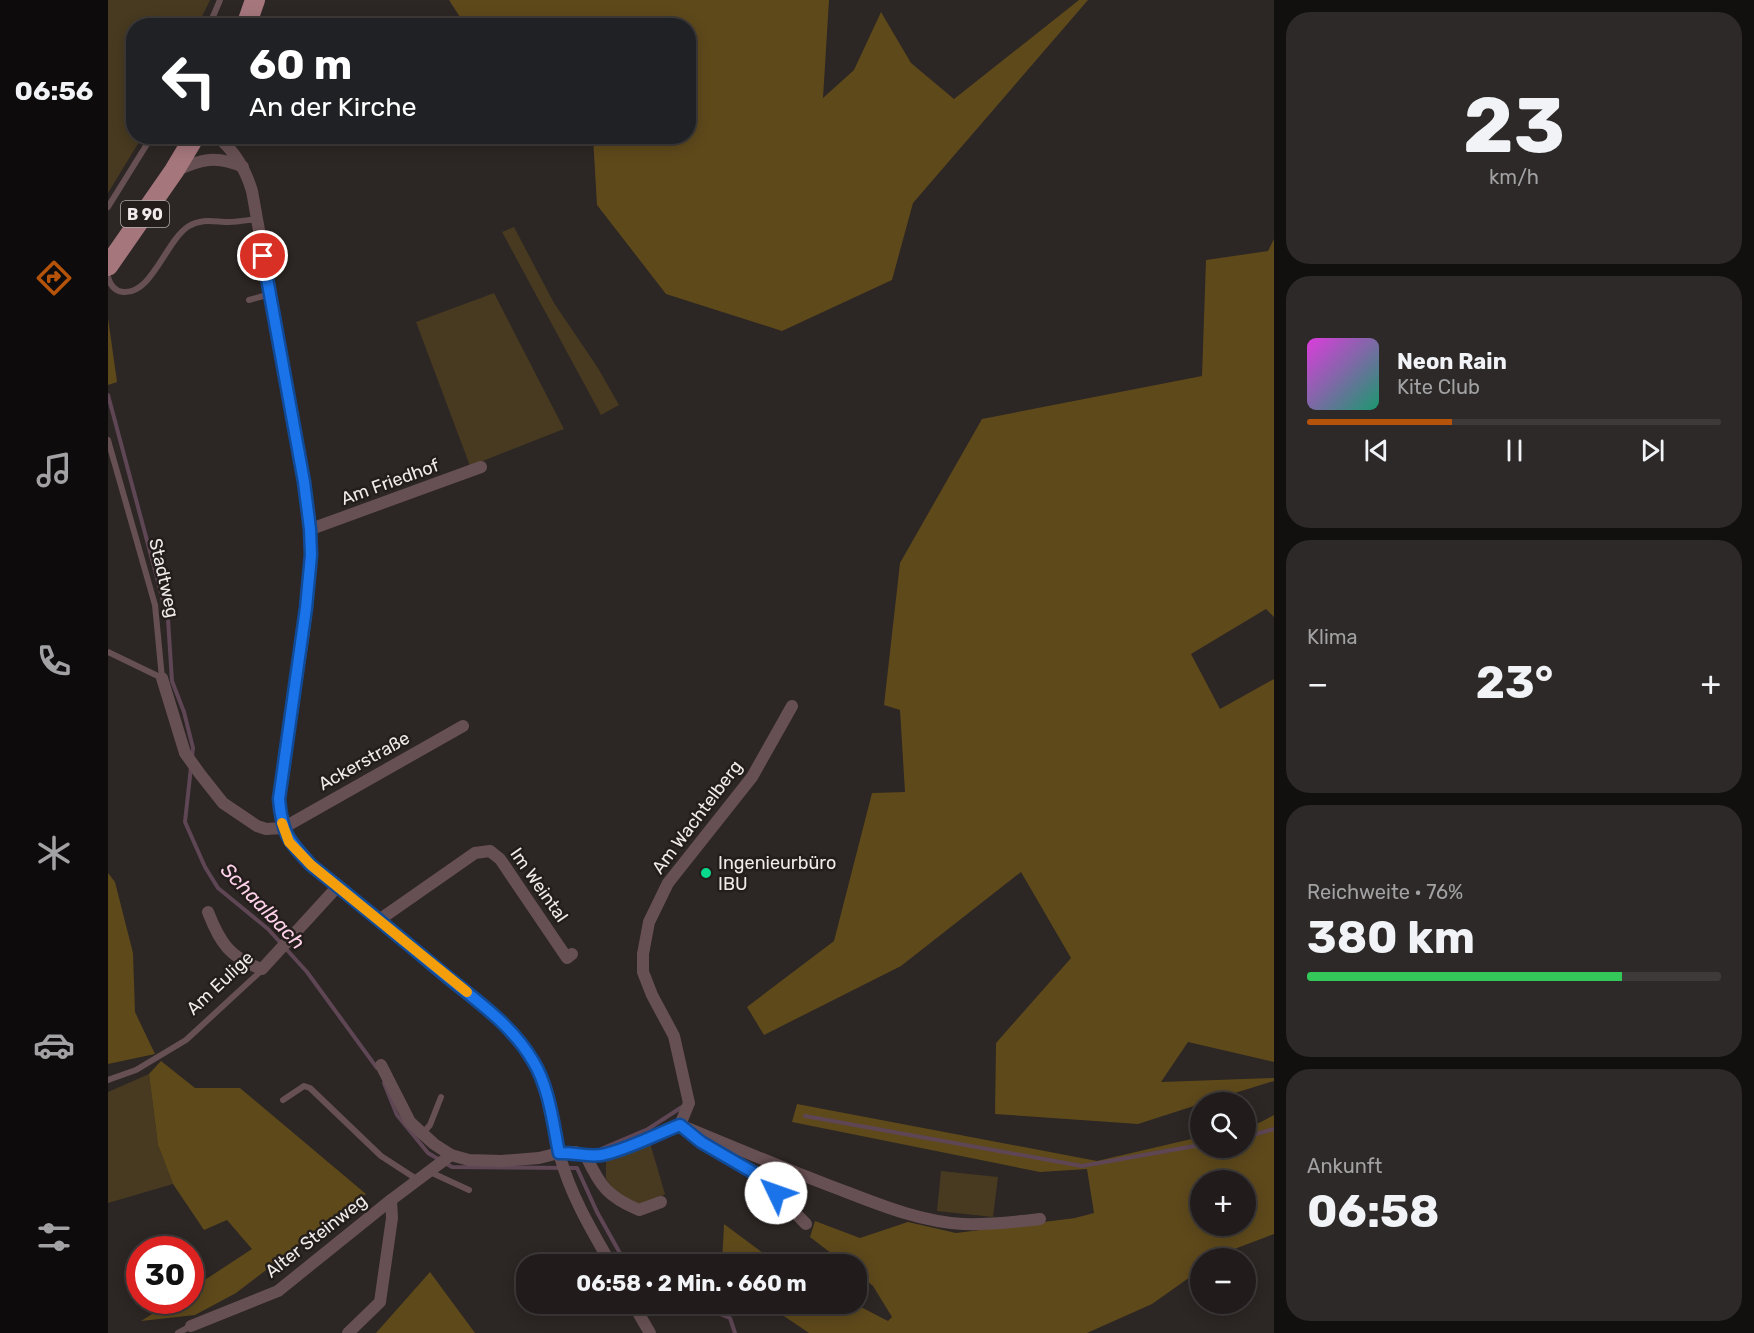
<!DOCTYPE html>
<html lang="de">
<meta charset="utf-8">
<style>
:root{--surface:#211c1b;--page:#2d2928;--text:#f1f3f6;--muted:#a2a1a3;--line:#3e3a3a;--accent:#b45309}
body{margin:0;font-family:Rubik,sans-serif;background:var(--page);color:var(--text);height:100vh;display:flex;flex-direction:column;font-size:22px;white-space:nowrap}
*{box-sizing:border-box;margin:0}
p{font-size:20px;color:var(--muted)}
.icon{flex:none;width:33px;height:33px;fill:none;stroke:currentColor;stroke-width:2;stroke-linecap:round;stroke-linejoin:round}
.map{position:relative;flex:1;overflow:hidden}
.panel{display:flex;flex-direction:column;gap:12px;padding:12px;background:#120f0f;width:480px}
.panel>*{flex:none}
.top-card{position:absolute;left:18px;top:18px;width:570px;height:126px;border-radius:24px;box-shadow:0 3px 15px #0003,0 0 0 2px var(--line);background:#202124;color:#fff;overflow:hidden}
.controls{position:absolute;left:1082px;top:1092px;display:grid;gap:12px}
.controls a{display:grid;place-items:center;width:66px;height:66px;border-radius:50%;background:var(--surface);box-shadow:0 3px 15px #0003,0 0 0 2px var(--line);font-size:30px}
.speed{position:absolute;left:18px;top:1236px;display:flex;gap:12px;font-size:30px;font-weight:700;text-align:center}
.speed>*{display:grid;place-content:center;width:78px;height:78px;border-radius:50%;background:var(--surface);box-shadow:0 3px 15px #0003,0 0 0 2px var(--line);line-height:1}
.speed .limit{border:9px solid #d22;background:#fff;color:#111}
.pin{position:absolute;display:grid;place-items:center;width:51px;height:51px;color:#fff;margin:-26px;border:3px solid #fff;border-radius:50%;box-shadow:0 2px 6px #0007}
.me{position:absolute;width:66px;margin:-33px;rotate:312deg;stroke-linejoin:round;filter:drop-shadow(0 0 4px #0008)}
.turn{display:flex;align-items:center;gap:21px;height:126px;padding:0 24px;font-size:27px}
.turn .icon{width:78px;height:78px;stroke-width:2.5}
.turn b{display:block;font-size:42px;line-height:51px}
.big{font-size:45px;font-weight:700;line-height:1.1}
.panel .tile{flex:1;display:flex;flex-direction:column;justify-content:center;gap:9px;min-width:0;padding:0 21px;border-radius:24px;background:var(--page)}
.panel .dial{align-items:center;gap:0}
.dial b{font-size:78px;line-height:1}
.song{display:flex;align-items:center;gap:18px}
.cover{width:72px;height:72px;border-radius:9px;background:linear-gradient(135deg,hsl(300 70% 55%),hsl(160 70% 35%))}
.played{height:6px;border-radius:3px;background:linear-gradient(90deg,var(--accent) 35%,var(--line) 35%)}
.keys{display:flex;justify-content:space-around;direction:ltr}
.heat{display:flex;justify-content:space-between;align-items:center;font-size:33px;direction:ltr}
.charge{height:9px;border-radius:4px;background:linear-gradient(90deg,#34c759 76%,var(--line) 0)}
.trip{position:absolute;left:408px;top:1254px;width:351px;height:60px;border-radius:24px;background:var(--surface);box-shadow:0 3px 15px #0003,0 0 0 2px var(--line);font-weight:700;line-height:60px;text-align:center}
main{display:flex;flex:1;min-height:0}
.tab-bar{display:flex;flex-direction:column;width:108px;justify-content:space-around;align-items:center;background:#0d0b0b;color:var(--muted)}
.tab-bar .icon{width:42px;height:42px}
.tab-bar .current{color:var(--accent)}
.tab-bar b{font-size:27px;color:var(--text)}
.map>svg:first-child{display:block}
.green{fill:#473a20}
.forest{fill:#5e491b;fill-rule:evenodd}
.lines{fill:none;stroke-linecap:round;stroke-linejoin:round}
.stream{stroke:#5e4654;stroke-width:4}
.lane{stroke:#675053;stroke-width:6}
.street{stroke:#675053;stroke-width:12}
.primary{stroke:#a5777d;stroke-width:20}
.route-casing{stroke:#114b97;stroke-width:15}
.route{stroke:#1a73e8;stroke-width:10}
.slow{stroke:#f59e0b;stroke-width:10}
.poi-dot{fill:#08d98b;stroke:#231d1b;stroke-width:2}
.labels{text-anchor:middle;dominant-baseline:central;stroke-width:5;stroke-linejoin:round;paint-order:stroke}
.shield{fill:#231d1b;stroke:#b2adac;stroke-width:1.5}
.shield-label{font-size:16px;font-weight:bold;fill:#efebea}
.street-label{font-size:18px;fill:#efebea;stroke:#231d1b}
.poi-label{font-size:18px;fill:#efebea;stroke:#231d1b;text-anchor:start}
.water-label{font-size:20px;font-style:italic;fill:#ffd2ea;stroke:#231d1b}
</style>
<main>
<nav class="tab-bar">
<b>06:56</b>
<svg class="icon current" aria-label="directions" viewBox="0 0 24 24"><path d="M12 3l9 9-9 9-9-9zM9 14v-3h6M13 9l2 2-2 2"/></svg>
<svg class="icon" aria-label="music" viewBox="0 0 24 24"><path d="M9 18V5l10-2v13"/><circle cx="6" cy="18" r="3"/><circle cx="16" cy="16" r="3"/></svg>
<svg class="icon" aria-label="phone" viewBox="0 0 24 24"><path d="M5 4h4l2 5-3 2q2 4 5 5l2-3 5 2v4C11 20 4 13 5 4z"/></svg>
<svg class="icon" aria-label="climate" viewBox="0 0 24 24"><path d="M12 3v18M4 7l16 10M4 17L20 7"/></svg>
<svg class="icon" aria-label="car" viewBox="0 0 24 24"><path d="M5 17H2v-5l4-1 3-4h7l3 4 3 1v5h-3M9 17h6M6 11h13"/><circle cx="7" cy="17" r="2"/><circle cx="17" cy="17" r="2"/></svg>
<svg class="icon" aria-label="filters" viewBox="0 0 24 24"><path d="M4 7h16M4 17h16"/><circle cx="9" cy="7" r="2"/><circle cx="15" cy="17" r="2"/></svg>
</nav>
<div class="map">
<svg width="1166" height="1333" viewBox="0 0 1166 1333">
<rect width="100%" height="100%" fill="#2c2624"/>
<g class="green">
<polygon points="0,0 102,0 90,25 26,26 26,136 34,137 0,193"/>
<polygon points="406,227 446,303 490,368 511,405 493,415 394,232"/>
<polygon points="386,293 456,429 362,466 308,322"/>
<polygon points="41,1074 50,1145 65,1184 0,1203 0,1092"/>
<polygon points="542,1143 557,1194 544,1203 529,1205 509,1194 498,1179 498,1161"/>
<polygon points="833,1171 890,1177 885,1217 829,1211"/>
</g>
<g class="forest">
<polygon points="341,0 721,0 715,98 746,70 773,12 803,63 846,99 971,0 980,0 805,203 784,280 674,331 558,294 489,205 485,137 580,136 580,26 357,25"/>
<polygon points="1166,239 1166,617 1158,609 1083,654 1112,709 1166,679 1166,1062 1080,1042 1053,1082 1166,1078 1166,1081 1098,1102 1092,1102 1092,1104 1030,1124 887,1114 888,1043 963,958 913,872 793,966 656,1035 639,1007 726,941 764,793 797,792 792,710 776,705 792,563 874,419 1094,376 1098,260 1160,251"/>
<polygon points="0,318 9,382 0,385"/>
<polygon points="0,873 7,882 25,953 27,1012 47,1054 0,1064"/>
<polygon points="53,1061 87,1088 132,1088 258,1194 128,1293 87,1315 33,1321 65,1301 82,1300 83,1289 144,1249 119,1220 96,1230 65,1184 50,1145 41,1074"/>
<path d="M 689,1104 L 989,1161 L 1092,1137 L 1092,1148 L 1137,1148 L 1137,1126 L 1151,1123 L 1166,1115 L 1166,1234 L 1116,1253 L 1108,1258 L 1092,1258 L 1092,1270 L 1044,1304 L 979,1333 L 701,1333 L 658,1304 L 747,1304 L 780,1321 L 784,1317 L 765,1286 L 749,1273 L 748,1264 L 737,1264 L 702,1237 L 707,1221 L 752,1238 L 800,1222 L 848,1233 L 967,1218 L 986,1213 L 979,1169 L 932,1172 L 684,1122 ZM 1092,1180 L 1137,1180 L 1137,1226 L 1092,1226 Z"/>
<polygon points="616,1224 667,1262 672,1264 614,1264"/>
<polygon points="322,1272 367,1333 268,1333"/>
</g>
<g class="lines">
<g class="stream">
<polyline points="0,395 60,619 64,681 76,712 85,748 84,757"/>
<polyline points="83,767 77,822 97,867 110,888 160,929 199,972 269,1068"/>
<polyline points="276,1083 289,1115 320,1153 344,1167 469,1168 489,1212 518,1264"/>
<polyline points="697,1116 974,1166 1092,1145"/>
<polyline points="1137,1137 1166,1129"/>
<polyline points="493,1149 540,1129 574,1107"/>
<polyline points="578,1304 594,1307 622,1318 627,1333"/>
</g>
<g class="lane">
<polyline points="101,26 112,0"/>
<polyline points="0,207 44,136"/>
<path d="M 0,277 C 2,285 6,291 15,292 C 44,295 58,240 81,226 C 94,218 107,222 121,222 C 130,222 140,220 149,219"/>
<polyline points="141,300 162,294"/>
<polyline points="0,440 47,605 54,678"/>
<polyline points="0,652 54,678"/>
<polyline points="0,1080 28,1070 78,1040 154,970"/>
<polyline points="175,1100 196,1086 202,1088 273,1156 310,1180"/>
<polyline points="315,1133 322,1125 333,1097"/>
<polyline points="322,1172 361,1190"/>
<polyline points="70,1333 83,1326"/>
</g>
<g class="street">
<path d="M 109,136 C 127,152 137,168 144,191 L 196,482 C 200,506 204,530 203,554 C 200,636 180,718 171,799 C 174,834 180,840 203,865 C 247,902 293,938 338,975 C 369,1000 404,1025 425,1061 C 441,1089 443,1123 451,1153 C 462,1194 482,1228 503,1264"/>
<path d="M 67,171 C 93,159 109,155 135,167"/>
<polyline points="203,529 373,467"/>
<polyline points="54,678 77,753 92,774 115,803 149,826 158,829 175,828 355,726"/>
<path d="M 100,912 C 112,943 122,958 154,969 L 230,886"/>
<polyline points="271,920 367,853 382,851 392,859 459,958 464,954"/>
<polyline points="273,1065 302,1122 326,1144 343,1155 361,1160 393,1161 431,1158 451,1153 467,1152 478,1156 501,1153 572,1125"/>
<polyline points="572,1125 581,1103 566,1036 544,995 535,972 535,954 541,922 560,883 644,777 684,706"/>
<path d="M 572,1125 C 628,1148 684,1172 741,1193 C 777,1207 816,1222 855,1224 C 881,1225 907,1222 932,1219"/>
<polyline points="584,1135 653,1177 698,1224"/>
<path d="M 478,1156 C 492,1186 500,1197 531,1210 L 553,1202"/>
<polyline points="525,1304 542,1333"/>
<polyline points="83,1326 170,1291 283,1200 343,1155"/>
<polyline points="240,1333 272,1302 284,1218 283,1200"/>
</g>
<g class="primary">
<polyline points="138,26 147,0"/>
<polyline points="0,266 66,171 87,136"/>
</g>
</g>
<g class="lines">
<g class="route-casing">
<path id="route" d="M 155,256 L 196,482 L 202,529 L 203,555 L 198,608 L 171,799 C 174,834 180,840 203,865 C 248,901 293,938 337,975 C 369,1001 404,1025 425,1061 C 441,1087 445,1123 451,1153 C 465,1152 478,1157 493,1155 C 516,1151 549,1134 572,1125 L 593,1142 L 653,1177 L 668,1193"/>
</g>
<use href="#route" class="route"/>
<polyline class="slow" points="174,823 181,842 203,865 359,992"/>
</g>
<circle class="poi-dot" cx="598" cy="873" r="6"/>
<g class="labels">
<rect class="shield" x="13" y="201" width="48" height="26" rx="4.5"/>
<g class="shield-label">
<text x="37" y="214">B 90</text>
</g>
<g class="street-label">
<text transform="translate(282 482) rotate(-20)">Am Friedhof</text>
<text transform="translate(56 578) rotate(77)">Stadtweg</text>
<text transform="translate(256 761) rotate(-29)">Ackerstraße</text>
<text transform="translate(589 817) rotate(-53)">Am Wachtelberg</text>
<text transform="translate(431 885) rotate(55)">Im Weintal</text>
<text transform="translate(112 983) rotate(-43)">Am Eulige</text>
<text transform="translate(208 1236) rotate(-38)">Alter Steinweg</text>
</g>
<g class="poi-label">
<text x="610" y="863">Ingenieurbüro<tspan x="610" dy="21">IBU</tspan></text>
</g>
<g class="water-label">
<text transform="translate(155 906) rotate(46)">Schaalbach</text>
</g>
</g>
</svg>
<div class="controls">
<a><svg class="icon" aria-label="search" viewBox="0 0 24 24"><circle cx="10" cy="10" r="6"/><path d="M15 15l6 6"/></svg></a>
<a>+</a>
<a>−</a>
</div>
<div class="speed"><div class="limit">30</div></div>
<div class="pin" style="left:155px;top:256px;background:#d93025"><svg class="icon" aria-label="arrive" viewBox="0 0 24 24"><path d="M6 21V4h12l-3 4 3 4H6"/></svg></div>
<svg class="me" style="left:668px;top:1193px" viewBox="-20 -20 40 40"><circle r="19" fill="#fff"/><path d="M0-13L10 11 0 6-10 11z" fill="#1a73e8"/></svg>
<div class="trip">06:58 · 2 Min. · 660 m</div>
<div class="top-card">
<div class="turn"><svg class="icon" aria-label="left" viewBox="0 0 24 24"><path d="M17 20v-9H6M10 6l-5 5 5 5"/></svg><div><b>60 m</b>An der Kirche</div></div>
</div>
</div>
<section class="panel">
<div class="tile dial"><b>23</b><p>km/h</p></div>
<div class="tile">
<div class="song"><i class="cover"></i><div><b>Neon Rain</b><p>Kite Club</p></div></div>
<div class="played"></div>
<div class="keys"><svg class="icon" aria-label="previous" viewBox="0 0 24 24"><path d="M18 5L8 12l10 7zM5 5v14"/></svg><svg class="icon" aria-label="pause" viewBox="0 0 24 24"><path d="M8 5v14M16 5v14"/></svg><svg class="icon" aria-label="next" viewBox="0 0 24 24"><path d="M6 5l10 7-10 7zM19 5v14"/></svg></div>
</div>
<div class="tile"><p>Klima</p>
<div class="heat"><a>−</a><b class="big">23°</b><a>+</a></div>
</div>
<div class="tile"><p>Reichweite · 76%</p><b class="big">380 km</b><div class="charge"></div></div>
<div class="tile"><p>Ankunft</p><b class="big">06:58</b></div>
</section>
</main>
